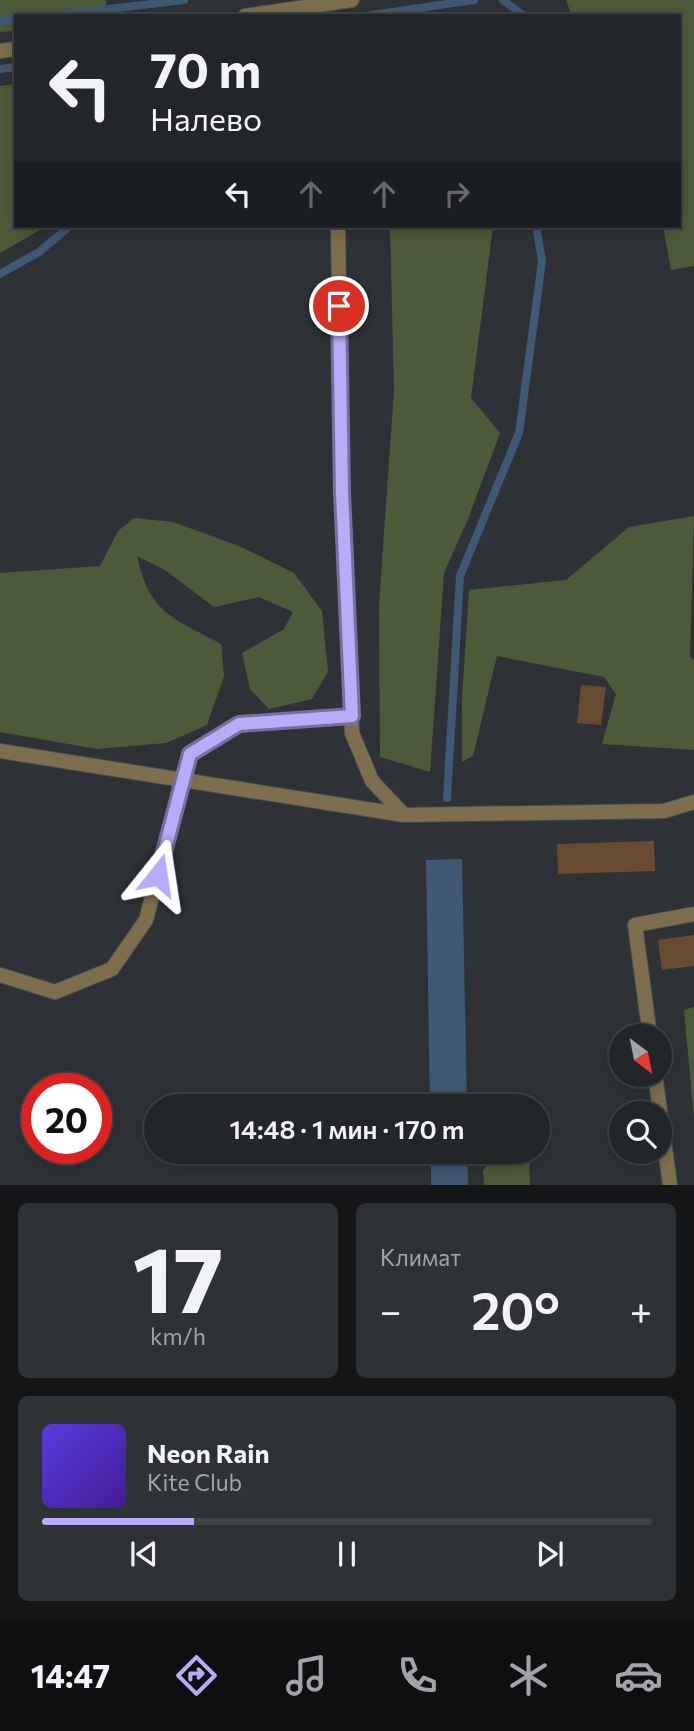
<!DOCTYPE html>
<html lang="ru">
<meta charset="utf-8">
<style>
:root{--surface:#222628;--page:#2e3234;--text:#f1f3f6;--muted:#a2a5a8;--line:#3f4345;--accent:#b9abf7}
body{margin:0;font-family:Commissioner,sans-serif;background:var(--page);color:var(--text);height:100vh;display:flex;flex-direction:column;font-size:26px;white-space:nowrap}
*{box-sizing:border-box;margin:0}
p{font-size:23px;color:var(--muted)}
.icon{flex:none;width:38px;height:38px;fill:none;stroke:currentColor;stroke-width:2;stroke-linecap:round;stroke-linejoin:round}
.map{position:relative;height:1185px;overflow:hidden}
.sheet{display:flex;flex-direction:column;gap:18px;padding:18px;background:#131516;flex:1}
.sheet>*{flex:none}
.guide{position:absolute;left:14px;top:14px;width:667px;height:214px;border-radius:0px;box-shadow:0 4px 18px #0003,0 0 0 2px var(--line);background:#222628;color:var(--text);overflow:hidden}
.needle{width:46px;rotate:148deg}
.tools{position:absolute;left:609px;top:1024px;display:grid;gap:14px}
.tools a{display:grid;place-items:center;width:63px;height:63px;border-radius:50%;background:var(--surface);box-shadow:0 4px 18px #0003,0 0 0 2px var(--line);font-size:35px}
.speed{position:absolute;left:21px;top:1073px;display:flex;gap:14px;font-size:35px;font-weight:700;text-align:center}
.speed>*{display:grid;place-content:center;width:91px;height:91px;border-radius:50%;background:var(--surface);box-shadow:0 4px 18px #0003,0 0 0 2px var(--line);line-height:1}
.speed .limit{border:10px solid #d22;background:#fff;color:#111}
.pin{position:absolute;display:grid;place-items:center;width:60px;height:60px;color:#fff;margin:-30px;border:4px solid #fff;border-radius:50%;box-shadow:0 2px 7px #0007}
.me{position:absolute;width:77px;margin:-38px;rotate:15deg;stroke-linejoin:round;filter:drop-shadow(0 0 5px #0008)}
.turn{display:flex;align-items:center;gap:24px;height:147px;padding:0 21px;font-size:32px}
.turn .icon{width:91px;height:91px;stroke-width:2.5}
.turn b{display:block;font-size:49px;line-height:60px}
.lanes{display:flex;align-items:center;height:66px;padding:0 21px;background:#0003;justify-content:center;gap:35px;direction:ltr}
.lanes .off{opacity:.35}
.big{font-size:52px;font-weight:600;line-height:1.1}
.sheet .widget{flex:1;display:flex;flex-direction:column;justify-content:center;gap:10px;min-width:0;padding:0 24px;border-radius:10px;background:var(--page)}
.sheet .dial{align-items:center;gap:0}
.dial b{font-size:91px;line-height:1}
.song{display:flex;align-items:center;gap:21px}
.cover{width:84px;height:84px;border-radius:10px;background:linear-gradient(135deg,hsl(250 70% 55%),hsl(260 70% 35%))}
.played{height:7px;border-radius:4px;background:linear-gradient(90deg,var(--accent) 25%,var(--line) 25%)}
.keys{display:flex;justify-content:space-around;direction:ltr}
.heat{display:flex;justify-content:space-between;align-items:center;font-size:38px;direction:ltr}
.sheet .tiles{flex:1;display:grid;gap:18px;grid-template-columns:1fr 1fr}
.widget:last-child{grid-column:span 2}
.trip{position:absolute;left:144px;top:1094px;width:406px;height:70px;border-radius:35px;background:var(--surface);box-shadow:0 4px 18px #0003,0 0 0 2px var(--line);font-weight:600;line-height:70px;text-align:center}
.tab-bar{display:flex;height:112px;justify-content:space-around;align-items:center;background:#0e0f10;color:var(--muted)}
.tab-bar .icon{width:49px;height:49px}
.tab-bar .current{color:var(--accent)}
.tab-bar b{font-size:32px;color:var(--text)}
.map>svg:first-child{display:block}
.green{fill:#4d5a39}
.water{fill:#3f5873}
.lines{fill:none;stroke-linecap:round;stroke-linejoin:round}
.stream{stroke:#3f5873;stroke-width:8}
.building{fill:#674b31}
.service-casing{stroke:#4b4f52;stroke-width:16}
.minor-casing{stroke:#4b4f52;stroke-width:16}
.service{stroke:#7d6f4e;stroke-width:14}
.minor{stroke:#7d6f4e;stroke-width:14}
.route-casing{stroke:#786fa1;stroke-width:18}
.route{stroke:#b9abf7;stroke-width:12}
</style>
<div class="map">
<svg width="694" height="1185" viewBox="0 0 694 1185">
<rect width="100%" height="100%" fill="#2e3236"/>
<g class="green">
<polygon points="0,0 106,0 108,16 16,16 16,31 0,32"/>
<polygon points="566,0 694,0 694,266 671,270 663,226 679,226 679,16 572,16"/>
<polygon points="16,84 16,226 47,226 0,253 0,86"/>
<polygon points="390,226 493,226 471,398 500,433 468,519 444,573 430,772 380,757 379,605 394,390"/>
<polygon points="694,516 690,656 694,661 694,750 602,744 616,694 604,677 497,656 473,756 462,762 462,699 469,590 566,580 629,527"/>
<path d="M 134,518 L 173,522 L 239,546 L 294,573 L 322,611 L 328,672 L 312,699 L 269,709 L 250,689 L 242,653 L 284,629 L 293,612 L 259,597 L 214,607 L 165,570 L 137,556 C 149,613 173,618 221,644 L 224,676 L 207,725 L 166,743 L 97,749 L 0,732 L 0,573 L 100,566 L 118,531 Z"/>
<polygon points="694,1007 694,1119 684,1010"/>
<polygon points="496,1096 527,1098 527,1106 496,1106"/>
<polygon points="495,1152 529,1152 530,1185 484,1185 483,1171"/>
</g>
<g class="water">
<polygon points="462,859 467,1106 430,1106 426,860"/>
<polygon points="431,1152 467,1152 468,1185 431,1185"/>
</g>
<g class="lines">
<g class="stream">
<polyline points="503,0 524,16"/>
<polyline points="51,16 184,0"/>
<polyline points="365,16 474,0"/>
<polyline points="0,21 16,19"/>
<polyline points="0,69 16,67"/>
<polyline points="0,274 39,252 70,226"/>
<polyline points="447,798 460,576 519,433 542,261 536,226"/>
</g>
</g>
<g class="building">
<polygon points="581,685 606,687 601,725 577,723"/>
<polygon points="654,841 655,871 558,874 557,844"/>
<polygon points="694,935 694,966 662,970 658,940"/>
</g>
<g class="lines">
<g class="service-casing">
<g id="service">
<polyline points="338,226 342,492 352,733 372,781 404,815"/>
<polyline points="0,751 404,815 664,811 694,802"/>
<polyline points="0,975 55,992 112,969 146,920 190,754 239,724 352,716"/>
<polyline points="650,1036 635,925 694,914"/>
<polyline points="655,1074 670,1185"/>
</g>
</g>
<g class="minor-casing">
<g id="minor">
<polyline points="245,16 352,0"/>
<polyline points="0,51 16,49"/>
</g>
</g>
<use href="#service" class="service"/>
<use href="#minor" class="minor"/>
</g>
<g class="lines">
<g class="route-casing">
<polyline id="route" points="158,875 190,754 239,724 352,716 342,492 339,306"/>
</g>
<use href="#route" class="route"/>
</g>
</svg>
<div class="tools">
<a><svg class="needle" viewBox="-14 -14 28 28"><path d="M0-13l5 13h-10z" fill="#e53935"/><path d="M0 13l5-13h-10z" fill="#a2a5a8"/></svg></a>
<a><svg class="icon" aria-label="search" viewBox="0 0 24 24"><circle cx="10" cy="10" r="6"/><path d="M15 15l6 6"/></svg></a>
</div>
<div class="speed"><div class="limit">20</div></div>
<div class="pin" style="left:339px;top:306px;background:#d93025"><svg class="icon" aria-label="arrive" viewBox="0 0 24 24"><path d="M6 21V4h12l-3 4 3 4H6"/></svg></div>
<svg class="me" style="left:158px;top:875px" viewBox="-20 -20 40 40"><path d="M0-17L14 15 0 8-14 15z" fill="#b9abf7" stroke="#fff" stroke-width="4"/></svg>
<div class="trip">14:48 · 1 мин · 170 m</div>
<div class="guide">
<div class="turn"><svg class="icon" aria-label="left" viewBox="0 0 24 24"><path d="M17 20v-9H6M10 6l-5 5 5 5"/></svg><div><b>70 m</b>Налево</div></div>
<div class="lanes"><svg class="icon" aria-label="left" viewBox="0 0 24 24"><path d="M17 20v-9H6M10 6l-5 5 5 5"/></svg><svg class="icon off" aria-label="ahead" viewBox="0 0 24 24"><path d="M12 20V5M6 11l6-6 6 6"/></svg><svg class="icon off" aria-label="ahead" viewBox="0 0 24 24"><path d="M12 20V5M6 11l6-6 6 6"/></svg><svg class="icon off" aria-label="right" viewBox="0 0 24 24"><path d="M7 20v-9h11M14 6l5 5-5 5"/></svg></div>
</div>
</div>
<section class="sheet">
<div class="tiles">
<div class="widget dial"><b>17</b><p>km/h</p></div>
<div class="widget"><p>Климат</p>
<div class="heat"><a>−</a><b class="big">20°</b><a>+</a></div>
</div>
<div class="widget">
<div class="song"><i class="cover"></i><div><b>Neon Rain</b><p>Kite Club</p></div></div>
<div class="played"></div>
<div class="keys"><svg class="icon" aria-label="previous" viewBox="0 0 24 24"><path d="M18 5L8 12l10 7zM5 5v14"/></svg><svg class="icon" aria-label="pause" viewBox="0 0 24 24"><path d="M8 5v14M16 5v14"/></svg><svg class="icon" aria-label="next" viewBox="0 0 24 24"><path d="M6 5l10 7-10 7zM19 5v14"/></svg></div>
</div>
</div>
</section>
<nav class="tab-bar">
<b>14:47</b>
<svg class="icon current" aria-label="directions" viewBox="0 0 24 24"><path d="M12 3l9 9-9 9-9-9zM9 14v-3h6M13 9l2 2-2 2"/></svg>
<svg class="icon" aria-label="music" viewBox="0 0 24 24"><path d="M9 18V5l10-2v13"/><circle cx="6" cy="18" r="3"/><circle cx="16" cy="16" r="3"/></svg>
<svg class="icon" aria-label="phone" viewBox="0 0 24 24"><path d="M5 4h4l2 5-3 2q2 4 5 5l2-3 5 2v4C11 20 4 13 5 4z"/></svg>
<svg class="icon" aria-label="climate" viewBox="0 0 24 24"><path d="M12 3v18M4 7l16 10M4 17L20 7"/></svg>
<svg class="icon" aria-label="car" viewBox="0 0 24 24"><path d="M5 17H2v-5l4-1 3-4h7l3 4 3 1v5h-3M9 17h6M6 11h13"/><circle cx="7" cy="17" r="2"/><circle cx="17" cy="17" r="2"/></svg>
</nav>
